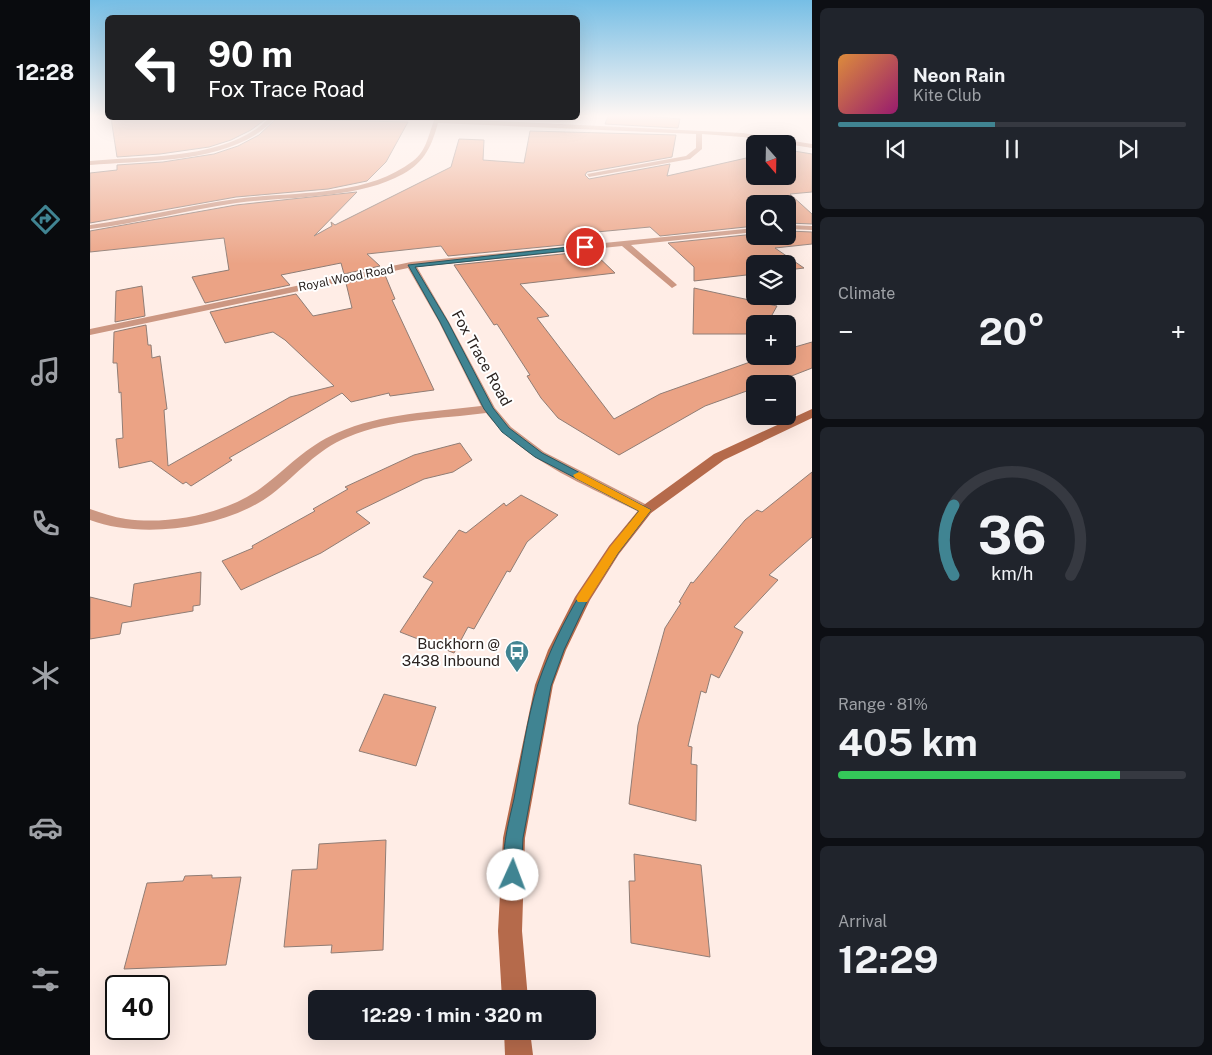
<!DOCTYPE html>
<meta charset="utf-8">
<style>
:root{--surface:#171b24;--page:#20242c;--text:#f1f3f6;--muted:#9ea1a6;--line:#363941;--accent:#408492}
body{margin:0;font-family:"Public Sans",sans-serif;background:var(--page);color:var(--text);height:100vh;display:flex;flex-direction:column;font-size:19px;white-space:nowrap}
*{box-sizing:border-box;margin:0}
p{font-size:16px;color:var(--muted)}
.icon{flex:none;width:28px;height:28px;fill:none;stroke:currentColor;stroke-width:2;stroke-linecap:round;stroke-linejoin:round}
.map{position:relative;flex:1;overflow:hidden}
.details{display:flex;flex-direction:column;gap:8px;padding:8px;background:#0d0f14;width:400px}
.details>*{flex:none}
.top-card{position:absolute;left:15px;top:15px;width:475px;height:105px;border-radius:8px;box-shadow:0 5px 20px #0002;background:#202124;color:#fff;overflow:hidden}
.needle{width:32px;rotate:160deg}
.controls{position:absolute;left:656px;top:135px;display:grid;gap:10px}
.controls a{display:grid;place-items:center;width:50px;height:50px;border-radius:8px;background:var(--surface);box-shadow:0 5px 20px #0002;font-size:25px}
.speed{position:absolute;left:15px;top:975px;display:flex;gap:10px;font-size:25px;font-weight:700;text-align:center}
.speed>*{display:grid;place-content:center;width:65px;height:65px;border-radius:50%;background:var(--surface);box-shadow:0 5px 20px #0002;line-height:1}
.speed .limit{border:2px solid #111;border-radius:8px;background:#fff;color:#111}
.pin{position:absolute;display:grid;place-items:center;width:42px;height:42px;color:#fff;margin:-21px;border:2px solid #fff;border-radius:50%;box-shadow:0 1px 5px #0007}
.me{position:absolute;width:55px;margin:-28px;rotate:2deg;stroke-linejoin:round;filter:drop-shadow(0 0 4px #0008)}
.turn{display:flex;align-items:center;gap:18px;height:105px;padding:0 20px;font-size:22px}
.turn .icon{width:65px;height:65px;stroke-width:2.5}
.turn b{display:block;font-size:35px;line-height:42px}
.big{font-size:38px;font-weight:700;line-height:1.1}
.details .card{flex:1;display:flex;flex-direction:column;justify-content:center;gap:8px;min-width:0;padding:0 18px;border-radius:8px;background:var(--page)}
.details .dial{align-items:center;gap:0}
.dial svg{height:130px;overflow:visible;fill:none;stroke:var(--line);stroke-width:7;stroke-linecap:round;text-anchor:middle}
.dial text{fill:var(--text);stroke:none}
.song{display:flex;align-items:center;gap:15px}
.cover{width:60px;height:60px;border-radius:8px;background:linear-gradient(135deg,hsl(30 70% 55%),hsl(320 70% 35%))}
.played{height:5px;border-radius:2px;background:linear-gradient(90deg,var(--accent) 45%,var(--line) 45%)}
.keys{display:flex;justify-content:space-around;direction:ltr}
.heat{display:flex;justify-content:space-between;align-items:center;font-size:28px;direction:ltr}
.charge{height:8px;border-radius:4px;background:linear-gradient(90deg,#34c759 81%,var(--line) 0)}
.trip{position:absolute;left:218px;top:990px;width:288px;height:50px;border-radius:8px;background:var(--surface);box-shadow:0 5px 20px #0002;font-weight:700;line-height:50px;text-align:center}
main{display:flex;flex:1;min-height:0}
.tabs{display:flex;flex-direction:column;width:90px;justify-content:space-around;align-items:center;background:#090b0e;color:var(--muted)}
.tabs .icon{width:35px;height:35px}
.tabs .on{color:var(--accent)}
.tabs b{font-size:22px;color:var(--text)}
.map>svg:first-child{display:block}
.building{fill:#eba385;stroke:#907d75}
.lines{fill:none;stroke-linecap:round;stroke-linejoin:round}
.street{fill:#cc9782;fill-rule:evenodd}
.secondary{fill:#b56a4b;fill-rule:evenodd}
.route{fill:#408492;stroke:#2a565f}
.slow{fill:#f59e0b}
.labels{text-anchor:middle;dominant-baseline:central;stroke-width:4;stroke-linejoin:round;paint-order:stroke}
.far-street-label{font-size:12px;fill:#2b2320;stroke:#fff}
.street-label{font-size:15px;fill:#2b2320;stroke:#fff}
.poi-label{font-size:15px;fill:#2b2320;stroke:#fff;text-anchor:end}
</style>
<main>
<nav class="tabs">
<b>12:28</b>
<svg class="icon on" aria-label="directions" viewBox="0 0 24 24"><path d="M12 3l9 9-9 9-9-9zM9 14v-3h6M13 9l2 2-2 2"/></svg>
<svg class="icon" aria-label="music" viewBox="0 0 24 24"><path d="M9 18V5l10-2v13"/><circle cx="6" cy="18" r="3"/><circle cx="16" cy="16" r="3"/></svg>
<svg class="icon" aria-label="phone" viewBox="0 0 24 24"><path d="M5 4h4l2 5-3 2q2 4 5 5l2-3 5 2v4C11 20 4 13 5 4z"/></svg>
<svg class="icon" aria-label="climate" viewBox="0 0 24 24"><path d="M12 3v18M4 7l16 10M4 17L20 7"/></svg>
<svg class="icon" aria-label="car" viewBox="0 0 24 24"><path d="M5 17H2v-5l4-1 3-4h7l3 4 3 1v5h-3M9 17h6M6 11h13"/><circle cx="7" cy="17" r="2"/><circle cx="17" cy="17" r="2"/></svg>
<svg class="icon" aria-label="filters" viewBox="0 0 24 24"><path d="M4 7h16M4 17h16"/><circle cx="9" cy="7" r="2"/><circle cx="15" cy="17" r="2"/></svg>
</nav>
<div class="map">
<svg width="722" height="1055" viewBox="0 0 722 1055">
<rect width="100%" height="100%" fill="#ffede6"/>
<g class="building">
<polygon points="518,116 553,116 590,119 588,128 515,124"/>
<polygon points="21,118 60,118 67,120 93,118 177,118 161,130 141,140 119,147 70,154 27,157"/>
<polygon points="187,118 233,118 231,120 318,122 296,162 277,181 238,189 146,197 0,223 0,173 27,170 27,165 73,162 124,154 148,146 169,135"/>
<polygon points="440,131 586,135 582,157 497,172 495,175 499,179 580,164 577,176 665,156 665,176 698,176 698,150 722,154 722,192 700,194 722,214 722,224 698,223 698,204 665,204 665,226 570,236 560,227 485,234 494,243 358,256 351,246 277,254 290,266 254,274 251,263 191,275 200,285 115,303 102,277 139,270 134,238 0,252 0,231 146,205 267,192 224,236 242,226 241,222 245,225 361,167 369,139 394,140 393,160 434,163"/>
<polygon points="698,231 722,232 722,244 685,248 714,268 698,270 698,264 665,264 665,274 604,281 604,267 578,243 665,234 665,236 698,236"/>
<polygon points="502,251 525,273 430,284 459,316 447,318 524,419 570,394 677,356 698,356 698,349 722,342 722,368 681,384 665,384 665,388 615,406 529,455 468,418 451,398 437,376 440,375 407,324 404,325 364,265"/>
<polygon points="295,275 305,299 302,300 344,390 300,396 299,393 261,402 252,393 139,458 142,460 101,486 96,482 93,484 61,461 29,468 26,439 33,438 31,392 29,393 27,363 23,363 24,332 56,325 58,345 61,345 62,358 70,356 77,409 74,410 78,466 200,397 244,386 195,340 183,332 135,343 120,312 206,294 223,316 262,308 256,283"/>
<polygon points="52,286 55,316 25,322 26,291"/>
<polygon points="604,288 687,306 677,324 665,324 665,334 603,334"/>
<polygon points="370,443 382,460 363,472 334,479 266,512 280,523 231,553 151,590 132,561 163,548 162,546 225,511 223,509 258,489 255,487 324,455"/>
<polygon points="722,472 722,537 679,575 688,580 644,627 653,632 629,678 621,674 616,693 611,691 598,746 602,747 601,764 607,765 606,821 539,804 548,725 575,628 591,603 589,602 601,582 603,583 655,520 667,510 672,512"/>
<polygon points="431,495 468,515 437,542 420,572 417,571 384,629 378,627 364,653 310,632 343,582 333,577 369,530 376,533 414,503 416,506"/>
<polygon points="111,572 110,605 103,606 103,611 32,623 30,634 0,639 0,597 41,607 44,584"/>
<polygon points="294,694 346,707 326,766 269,751"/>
<polygon points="296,840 293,950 241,953 242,945 194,947 202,870 227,869 229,844"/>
<polygon points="544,854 611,865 620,957 541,943 539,881 545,881"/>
<polygon points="122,875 122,878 151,877 136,965 34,969 57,883 93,881 95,876"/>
</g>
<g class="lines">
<g class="street">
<path d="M 179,118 L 185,118 C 146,164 55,160 0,165 L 0,161 C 55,156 139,160 179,118 Z"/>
<path d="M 345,118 L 653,133 L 722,144 L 722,148 L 653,137 L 612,134 L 612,149 L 600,159 L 499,177 L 497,174 L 596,156 L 606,148 L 606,134 L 348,123 C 342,145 335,162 313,174 C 266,200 198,196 146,203 C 97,210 49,223 0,229 L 0,225 C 49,218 97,206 146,199 C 203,191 275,198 323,161 C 337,151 339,132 345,118 Z"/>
<polygon points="698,225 722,226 722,230 698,229"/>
<path d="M 665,228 L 665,232 L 541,245 L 585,283 L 587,285 L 582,288 L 532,246 L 327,267 L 359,322 L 405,408 L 421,427 L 454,452 L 561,507 L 563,510 L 561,513 L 551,513 C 496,485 435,462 396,413 C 350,419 301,419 258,437 C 226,450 208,474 182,494 C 137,528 52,540 0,520 L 0,509 C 12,513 23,517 36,519 C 79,525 135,514 171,488 C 198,468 215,447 247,433 C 292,413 343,412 391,406 L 349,322 L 318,268 L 0,335 L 0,329 L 321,262 Z"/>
</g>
<g class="secondary">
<polygon points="722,409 722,418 634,460 561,513 529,554 500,600 476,650 463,685 435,838 432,931 438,999 412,999 408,931 413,838 445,685 458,650 485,597 519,546 551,507 624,454"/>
<polygon points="414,1031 440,1031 443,1055 415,1055"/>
</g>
</g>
<linearGradient id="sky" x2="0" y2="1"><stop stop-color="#76bee5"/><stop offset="0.44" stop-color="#fff7f4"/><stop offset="1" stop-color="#fff7f4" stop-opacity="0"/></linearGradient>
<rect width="722" height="264" fill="url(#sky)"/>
<path class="route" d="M 497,245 L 495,249 L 325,267 L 358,322 L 403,408 L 419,428 L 452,453 L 561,510 L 528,553 L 498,599 L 474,650 L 461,686 L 433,838 L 431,875 L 429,881 L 423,884 L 417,881 C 408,861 419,821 424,799 C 431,763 437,717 448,684 C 470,619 507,564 549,511 L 445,457 L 412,432 L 394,409 L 350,322 L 318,265 Z"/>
<polygon class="slow" points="489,472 561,510 528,553 497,602 488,602 486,599 488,595 520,547 549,511 485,478 483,475"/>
<defs>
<g id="bus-pin" transform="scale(1.25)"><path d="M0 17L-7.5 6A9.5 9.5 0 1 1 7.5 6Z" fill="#408492" stroke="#fff"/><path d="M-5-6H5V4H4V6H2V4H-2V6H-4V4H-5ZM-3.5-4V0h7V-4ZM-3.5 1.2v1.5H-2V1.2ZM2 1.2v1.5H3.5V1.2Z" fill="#fff"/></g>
</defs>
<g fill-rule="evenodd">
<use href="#bus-pin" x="427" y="652"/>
</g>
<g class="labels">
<g class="far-street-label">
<text transform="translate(256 278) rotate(-11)">Royal Wood Road</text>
</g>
<g class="street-label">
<text transform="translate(392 358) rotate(61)">Fox Trace Road</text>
</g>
<g class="poi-label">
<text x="410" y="643">Buckhorn @<tspan x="410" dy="17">3438 Inbound</tspan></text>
</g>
</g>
</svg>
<div class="controls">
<a><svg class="needle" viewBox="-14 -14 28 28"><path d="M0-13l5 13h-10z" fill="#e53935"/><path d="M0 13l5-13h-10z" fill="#9ea1a6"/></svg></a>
<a><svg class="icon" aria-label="search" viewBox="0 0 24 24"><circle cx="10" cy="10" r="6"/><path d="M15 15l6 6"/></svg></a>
<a><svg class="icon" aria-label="layers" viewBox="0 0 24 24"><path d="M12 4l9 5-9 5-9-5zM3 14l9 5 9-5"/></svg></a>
<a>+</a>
<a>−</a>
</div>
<div class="speed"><div class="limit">40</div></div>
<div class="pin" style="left:495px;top:247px;background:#d93025"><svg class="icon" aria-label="arrive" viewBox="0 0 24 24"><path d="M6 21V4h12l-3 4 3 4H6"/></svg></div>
<svg class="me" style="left:423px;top:875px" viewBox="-20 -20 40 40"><circle r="19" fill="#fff"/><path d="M0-13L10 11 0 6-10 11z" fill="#408492"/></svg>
<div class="trip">12:29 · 1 min · 320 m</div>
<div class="top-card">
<div class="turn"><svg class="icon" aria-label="left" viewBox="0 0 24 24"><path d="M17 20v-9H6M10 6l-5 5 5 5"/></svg><div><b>90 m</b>Fox Trace Road</div></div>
</div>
</div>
<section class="details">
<div class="card">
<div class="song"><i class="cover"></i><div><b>Neon Rain</b><p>Kite Club</p></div></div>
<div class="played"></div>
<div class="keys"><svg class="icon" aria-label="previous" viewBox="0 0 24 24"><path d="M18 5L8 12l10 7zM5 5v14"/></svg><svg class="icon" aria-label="pause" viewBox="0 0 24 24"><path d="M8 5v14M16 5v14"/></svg><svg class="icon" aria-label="next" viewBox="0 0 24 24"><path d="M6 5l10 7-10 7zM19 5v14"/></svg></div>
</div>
<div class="card"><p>Climate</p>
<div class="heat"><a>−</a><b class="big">20°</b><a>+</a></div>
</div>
<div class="card dial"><svg viewBox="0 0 100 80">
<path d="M14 69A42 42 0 1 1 86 69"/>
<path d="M14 69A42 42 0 0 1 14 26" stroke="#408492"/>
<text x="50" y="56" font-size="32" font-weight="700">36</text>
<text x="50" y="72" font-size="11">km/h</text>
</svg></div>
<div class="card"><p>Range · 81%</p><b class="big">405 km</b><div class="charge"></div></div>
<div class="card"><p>Arrival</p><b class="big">12:29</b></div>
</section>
</main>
